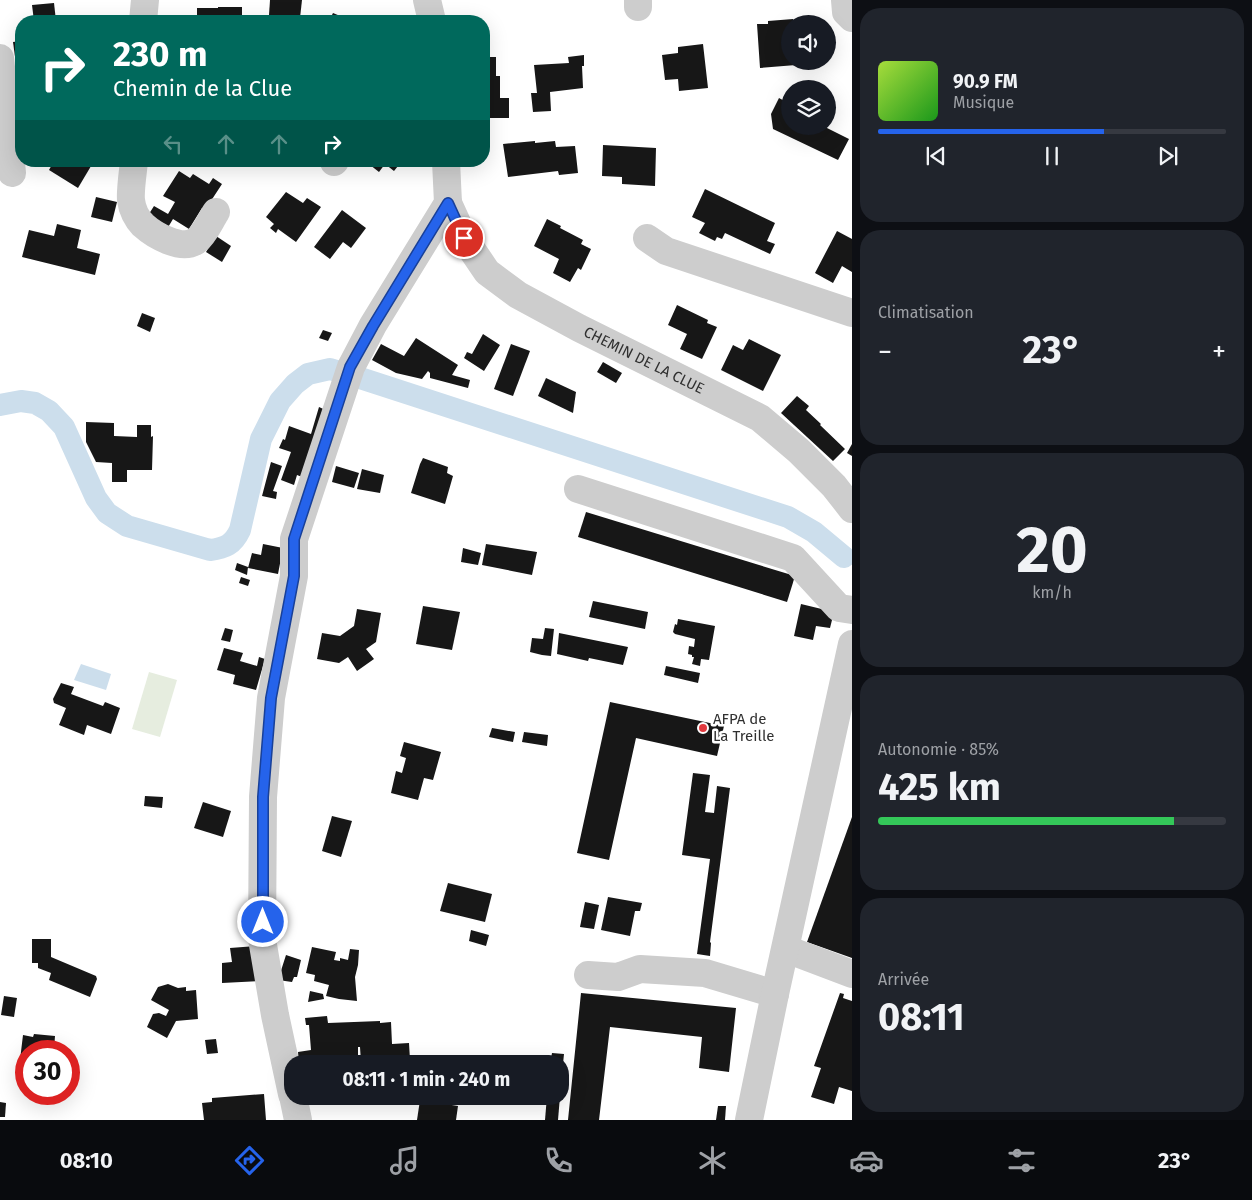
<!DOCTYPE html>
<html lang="fr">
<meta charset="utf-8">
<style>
:root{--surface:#171b24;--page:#20242c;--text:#f1f3f6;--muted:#9ea1a6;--line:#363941;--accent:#2563eb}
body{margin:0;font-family:"Fira Sans",sans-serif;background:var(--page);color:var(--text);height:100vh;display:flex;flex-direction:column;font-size:19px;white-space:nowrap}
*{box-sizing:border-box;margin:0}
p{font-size:16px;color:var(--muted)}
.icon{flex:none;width:28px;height:28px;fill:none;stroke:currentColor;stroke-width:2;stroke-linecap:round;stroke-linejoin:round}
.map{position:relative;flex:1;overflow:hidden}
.side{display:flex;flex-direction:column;gap:8px;padding:8px;background:#0d0f14;width:400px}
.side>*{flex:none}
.top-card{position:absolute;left:15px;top:15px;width:475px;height:152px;border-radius:20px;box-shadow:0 5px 20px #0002;background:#00695c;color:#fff;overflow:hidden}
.buttons{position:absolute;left:781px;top:15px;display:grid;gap:10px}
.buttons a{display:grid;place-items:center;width:55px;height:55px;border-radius:50%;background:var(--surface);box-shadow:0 5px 20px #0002;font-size:25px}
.speed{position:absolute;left:15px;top:1040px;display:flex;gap:10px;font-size:25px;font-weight:700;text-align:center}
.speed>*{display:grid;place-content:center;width:65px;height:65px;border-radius:50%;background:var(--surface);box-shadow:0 5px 20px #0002;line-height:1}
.speed .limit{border:8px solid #d22;background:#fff;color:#111}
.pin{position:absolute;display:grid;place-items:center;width:42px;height:42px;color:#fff;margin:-21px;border:2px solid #fff;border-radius:50%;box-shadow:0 1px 5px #0007}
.me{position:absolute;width:55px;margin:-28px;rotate:0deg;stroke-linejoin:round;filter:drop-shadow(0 0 4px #0008)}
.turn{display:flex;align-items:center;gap:18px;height:105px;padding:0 15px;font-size:22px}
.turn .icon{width:65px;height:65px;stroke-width:2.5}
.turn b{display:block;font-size:35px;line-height:42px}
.lanes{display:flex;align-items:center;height:48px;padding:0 15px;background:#0003;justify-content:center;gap:25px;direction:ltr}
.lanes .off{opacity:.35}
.big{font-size:38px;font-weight:700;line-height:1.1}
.side .card{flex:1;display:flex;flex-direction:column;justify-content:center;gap:8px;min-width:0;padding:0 18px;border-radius:20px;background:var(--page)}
.side .dial{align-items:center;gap:0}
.dial b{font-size:65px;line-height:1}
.song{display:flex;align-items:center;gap:15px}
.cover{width:60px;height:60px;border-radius:8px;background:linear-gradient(135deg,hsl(80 70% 55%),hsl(120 70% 35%))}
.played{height:5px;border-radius:2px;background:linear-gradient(90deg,var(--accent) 65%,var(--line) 65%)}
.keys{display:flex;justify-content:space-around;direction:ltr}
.heat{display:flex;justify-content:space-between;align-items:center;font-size:28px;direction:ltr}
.charge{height:8px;border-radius:4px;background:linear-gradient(90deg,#34c759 85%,var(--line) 0)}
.trip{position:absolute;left:284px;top:1055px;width:285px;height:50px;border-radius:20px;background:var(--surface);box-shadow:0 5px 20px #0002;font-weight:700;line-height:50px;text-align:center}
.tab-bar{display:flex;height:80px;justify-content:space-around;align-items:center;background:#090b0e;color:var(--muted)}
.tab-bar .icon{width:35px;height:35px}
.tab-bar .on{color:var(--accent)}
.tab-bar b{font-size:22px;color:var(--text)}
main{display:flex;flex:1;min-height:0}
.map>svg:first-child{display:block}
.green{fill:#e6eddf}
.water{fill:#ccdeec}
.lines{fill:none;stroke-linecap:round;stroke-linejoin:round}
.canal{stroke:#ccdeec;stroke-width:22}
.building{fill:#171717}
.minor{stroke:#cdcdcd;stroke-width:28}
.route-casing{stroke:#184099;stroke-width:12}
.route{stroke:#2563eb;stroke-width:9}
.poi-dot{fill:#e1393e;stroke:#fff;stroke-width:2}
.labels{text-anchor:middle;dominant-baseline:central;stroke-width:5;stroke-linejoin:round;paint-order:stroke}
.street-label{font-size:15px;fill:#303030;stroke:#fff}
.poi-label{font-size:15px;fill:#303030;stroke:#fff;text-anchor:start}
</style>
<main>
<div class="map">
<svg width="852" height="1120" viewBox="0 0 852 1120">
<rect width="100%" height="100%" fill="#fff"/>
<polygon class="green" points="149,672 177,680 160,737 132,729"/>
<polygon class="water" points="81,664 111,674 106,690 74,680"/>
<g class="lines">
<path class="canal" d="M 0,405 L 21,401 L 35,403 L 49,411 L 64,427 L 96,498 L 107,513 L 127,526 L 210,550 C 225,548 233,545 240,530 L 261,439 L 280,401 L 295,384 L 308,374 L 330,369 L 357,377 L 788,517 L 814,532 L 844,557"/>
</g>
<g class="building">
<polygon points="270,0 302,0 300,18 269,15"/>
<polygon points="54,3 56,21 34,21 32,5"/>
<polygon points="218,7 242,7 242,21 197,21 197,8 218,8"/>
<polygon points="333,13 352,21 329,21"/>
<polygon points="793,19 793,24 790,24 790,61 796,61 796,65 760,68 757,24 768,24 768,21"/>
<polygon points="21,41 21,63 16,64 13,42"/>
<polygon points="703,44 708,88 679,91 678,79 665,80 662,55 678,53 678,47"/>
<polygon points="584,55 584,66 582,66 583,88 550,92 551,111 533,112 531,93 537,93 534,65 569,63 568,57"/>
<polygon points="484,57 496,57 496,76 500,76 500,98 509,98 509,118 484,118"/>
<polygon points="779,98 790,104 790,126 823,126 849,139 838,160 773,129 771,114"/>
<polygon points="535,141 535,143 555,141 556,147 575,146 578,173 559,175 558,171 508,177 503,144"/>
<polygon points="603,145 656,148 655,186 622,184 622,177 602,176"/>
<polygon points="54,161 94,161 78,188 49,170"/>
<polygon points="365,161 402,161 394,171 385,164 379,172"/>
<polygon points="179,171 190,178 193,174 209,184 213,178 222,184 205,210 202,208 189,229 173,219 167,229 147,217 154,206 168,214 175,202 163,196"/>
<polygon points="705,189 775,223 767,241 775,244 770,254 725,233 722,239 717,237 715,241 699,233 705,223 692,217"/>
<polygon points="286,192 303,203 307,198 321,207 296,242 278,229 276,233 270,228 274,224 266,217"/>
<polygon points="96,197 117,202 112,222 91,217"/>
<polygon points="342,210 366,228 351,248 343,242 330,259 314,247"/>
<polygon points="547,219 561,226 560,228 583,240 581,244 591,249 581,270 578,268 570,282 553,273 559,259 534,246"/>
<polygon points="57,224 81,230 77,248 100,254 95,275 22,257 29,230 54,236"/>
<polygon points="837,231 852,239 852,272 842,266 833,283 815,273"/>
<polygon points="216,236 231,246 222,262 206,252"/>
<polygon points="677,305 708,320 707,323 717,327 702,359 680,349 687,334 668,325"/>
<polygon points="142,313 155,318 150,332 137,326"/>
<polygon points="323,330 332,333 328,341 319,338"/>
<polygon points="483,334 500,345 484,371 464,358 467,352 472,354"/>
<polygon points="416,338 458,365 452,375 470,380 468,388 430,378 430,373 428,371 422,379 396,373 372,360 381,344 404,356"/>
<polygon points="749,339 781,355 763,391 721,370 733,345 743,350"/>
<polygon points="511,344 530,351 513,396 494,389"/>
<polygon points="603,362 622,373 616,383 597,372"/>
<polygon points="546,378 576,392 573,413 538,396"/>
<polygon points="797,396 809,406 806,410 821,424 820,425 845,449 833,461 781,413"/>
<polygon points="319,407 330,412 307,479 297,475 294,485 281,480 291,452 279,448 283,439 285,440 289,426 311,434"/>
<polygon points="86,422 114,423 114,436 137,437 137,425 151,425 151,437 153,436 152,470 127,470 127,482 112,482 112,463 96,462 86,442"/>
<polygon points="852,444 852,456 847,453"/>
<polygon points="423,458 448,467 447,473 453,476 445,504 411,493 420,464"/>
<polygon points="271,462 282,466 273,491 277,492 276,499 262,496"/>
<polygon points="336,466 359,473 354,488 332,482"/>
<polygon points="362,469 384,475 380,493 357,489"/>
<polygon points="586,512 795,576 787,602 578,537"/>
<polygon points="263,544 283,548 278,574 248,568 252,553 261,555"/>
<polygon points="486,544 537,552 532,575 482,565"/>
<polygon points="463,548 481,553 478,565 461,562"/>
<polygon points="237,563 248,567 247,575 235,570"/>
<polygon points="241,577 250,580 248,586 239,583"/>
<polygon points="593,601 648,612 645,629 589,617"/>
<polygon points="801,604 834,612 830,628 816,626 813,640 794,636"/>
<polygon points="423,606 460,612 452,650 416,644"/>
<polygon points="357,609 381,613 376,642 366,649 374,659 357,671 348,657 339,663 317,659 322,633 340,636 354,626"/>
<polygon points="678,619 715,626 709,660 701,659 700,666 692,664 694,657 692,657 692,655 688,654 689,646 694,647 695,639 675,634 673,632 675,624 677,625"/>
<polygon points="225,628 233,630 230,642 221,640"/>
<polygon points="545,628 554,629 551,656 542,655 530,652 532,638 543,639"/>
<polygon points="559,633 628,647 623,665 589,658 588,661 557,654"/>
<polygon points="224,648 243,653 240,661 257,666 259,657 265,659 256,690 233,684 235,675 217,670"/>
<polygon points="666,666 700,673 698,683 664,675"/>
<polygon points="61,683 74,687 71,694 103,706 105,702 120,708 111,734 87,725 84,735 59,725 66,708 54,703 53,699"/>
<polygon points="610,702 724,726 717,756 636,738 609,860 577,853"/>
<polygon points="492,728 515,732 513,742 489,737"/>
<polygon points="524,732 548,735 547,746 522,742"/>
<polygon points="404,742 441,752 433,780 424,778 418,800 391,793 396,771 402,773 406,758 400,756"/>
<polygon points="693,773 710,775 705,812 714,813 717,786 730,788 710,942 711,943 710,956 697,954 710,859 682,855"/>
<polygon points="145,796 163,797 162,808 144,806"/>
<polygon points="203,802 231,811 223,837 194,828"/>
<polygon points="332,816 352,821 341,857 322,851"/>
<polygon points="852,817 852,958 807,942"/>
<polygon points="448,883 492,894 485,922 440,911"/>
<polygon points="608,897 642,903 640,911 635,911 630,936 601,930"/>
<polygon points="585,902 599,905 594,929 580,927"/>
<polygon points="471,930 489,935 486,946 469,941"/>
<polygon points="32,939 51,939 51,957 96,976 97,979 90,997 49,980 51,973 38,968 38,963 32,963"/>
<polygon points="257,946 260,981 222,983 222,963 232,962 230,948"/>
<polygon points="312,947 336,952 334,960 340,961 340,958 348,960 350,949 359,950 358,965 355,977 357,1001 339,999 326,996 329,985 314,981 315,975 306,973"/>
<polygon points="286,955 301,960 297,977 294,977 292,982 278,980"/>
<polygon points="168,984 178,988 186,987 186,991 196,990 198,1019 176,1021 167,1038 147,1027 153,1014 159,1013 166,1016 169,1010 151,1000 158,987"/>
<polygon points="310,991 323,994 324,999 308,1002"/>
<polygon points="581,993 736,1008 729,1072 699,1068 702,1037 610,1027 599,1120 568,1120"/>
<polygon points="840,993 844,994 843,998 852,1001 852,1091 839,1087 834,1104 811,1097 821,1068 814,1066"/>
<polygon points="4,996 17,998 14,1017 1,1015"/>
<polygon points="327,1016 328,1023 380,1021 380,1023 391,1022 392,1044 409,1043 410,1060 361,1062 360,1047 358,1047 358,1058 342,1059 342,1057 317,1060 317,1062 299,1064 298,1052 311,1050 309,1025 306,1025 305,1018"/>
<polygon points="34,1034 55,1036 54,1049 50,1051 26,1051 26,1061 20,1060 23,1035 33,1037"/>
<polygon points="216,1039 218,1053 207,1054 205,1040"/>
<polygon points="552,1053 564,1054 561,1083 560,1083 560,1064 550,1064"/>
<polygon points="20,1070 26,1070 26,1085 18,1084"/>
<polygon points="264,1094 266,1120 204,1120 202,1103 212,1102 212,1098"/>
<polygon points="547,1096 560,1096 558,1120 545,1120"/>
<polygon points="420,1100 458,1106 456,1120 417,1120"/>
<polygon points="0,1102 6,1103 5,1117 0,1117"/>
<polygon points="718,1106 726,1106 725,1120 716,1120"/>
</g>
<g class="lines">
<g class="minor">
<polyline points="427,0 432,21"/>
<polyline points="638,0 638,7"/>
<polyline points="845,0 846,12 852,18"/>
<polyline points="143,21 145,0"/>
<polyline points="0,58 12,173"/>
<path d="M 134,161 C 133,172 130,191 131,200 C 132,209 137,219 143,225 C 154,235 181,251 196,241 C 205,234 210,221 216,212"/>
<polyline points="334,162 335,161"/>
<path id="s1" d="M 448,203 L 464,238 L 487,272 L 518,295 L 579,328 L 760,418 L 799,451 L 834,486 L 852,509"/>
<polyline points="647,238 666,251 852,313"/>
<polyline points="578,489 793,558 839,608 852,610"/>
<polyline points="786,949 852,974"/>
<polyline points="588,975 618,977 640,969 705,973 775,994"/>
<polyline points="292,1094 275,1015 262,939 263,797 271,698 294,576 294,539 351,367 373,325 448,203 446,161"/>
<polyline points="293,1096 298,1120"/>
<polyline points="749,1120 775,994 852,644"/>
</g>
</g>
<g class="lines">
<g class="route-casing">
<polyline id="route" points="263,922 263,797 271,698 294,576 294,539 350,367 373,326 448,203 464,238"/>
</g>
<use href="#route" class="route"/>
</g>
<circle class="poi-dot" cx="703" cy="728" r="5"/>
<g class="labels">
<g class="street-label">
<text stroke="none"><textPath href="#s1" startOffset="260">CHEMIN DE LA CLUE</textPath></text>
</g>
<g class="poi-label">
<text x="713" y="719">AFPA de<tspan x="713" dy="17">La Treille</tspan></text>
</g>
</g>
</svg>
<div class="buttons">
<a><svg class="icon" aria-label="sound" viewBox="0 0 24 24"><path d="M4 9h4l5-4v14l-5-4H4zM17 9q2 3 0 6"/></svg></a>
<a><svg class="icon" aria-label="layers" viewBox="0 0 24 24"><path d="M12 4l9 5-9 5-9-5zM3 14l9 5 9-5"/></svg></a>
</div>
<div class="speed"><div class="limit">30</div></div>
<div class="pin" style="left:464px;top:238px;background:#d93025"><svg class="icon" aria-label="arrive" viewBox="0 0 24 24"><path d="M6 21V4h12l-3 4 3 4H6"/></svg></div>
<svg class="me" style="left:263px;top:922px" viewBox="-20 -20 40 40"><circle r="17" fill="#2563eb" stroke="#fff" stroke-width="3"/><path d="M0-11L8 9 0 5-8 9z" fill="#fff"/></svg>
<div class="trip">08:11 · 1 min · 240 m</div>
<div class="top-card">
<div class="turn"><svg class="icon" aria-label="right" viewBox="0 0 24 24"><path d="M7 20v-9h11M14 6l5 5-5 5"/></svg><div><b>230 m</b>Chemin de la Clue</div></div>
<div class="lanes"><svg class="icon off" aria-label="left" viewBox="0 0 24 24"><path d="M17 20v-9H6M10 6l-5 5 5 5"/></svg><svg class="icon off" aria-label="ahead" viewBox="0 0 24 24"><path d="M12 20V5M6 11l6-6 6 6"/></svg><svg class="icon off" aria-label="ahead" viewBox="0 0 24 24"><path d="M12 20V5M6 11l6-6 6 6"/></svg><svg class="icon" aria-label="right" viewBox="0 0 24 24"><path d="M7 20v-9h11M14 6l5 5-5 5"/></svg></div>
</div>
</div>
<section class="side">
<div class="card">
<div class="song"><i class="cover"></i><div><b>90.9 FM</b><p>Musique</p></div></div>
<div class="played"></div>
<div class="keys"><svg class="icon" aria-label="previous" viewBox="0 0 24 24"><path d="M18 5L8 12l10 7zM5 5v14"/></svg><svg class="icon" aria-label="pause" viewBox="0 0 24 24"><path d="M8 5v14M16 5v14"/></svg><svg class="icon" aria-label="next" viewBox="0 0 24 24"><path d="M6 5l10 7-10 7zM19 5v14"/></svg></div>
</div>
<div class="card"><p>Climatisation</p>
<div class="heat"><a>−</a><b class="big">23°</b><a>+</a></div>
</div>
<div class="card dial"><b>20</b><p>km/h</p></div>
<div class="card"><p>Autonomie · 85%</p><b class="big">425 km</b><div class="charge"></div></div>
<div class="card"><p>Arrivée</p><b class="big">08:11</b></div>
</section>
</main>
<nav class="tab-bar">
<b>08:10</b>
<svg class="icon on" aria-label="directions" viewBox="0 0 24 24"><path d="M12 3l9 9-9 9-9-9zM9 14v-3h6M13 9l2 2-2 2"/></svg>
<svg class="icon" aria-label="music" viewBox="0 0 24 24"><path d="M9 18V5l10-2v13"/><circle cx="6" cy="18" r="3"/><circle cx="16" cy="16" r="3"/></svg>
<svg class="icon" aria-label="phone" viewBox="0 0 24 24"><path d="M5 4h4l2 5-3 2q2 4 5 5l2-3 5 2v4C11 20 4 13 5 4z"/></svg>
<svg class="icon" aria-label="climate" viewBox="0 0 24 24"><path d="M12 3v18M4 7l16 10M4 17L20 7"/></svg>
<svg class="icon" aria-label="car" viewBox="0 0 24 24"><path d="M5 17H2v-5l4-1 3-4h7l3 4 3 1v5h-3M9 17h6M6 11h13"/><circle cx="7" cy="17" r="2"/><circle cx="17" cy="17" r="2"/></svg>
<svg class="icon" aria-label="filters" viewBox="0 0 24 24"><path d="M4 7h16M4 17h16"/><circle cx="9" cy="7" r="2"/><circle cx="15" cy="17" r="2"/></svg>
<b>23°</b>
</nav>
